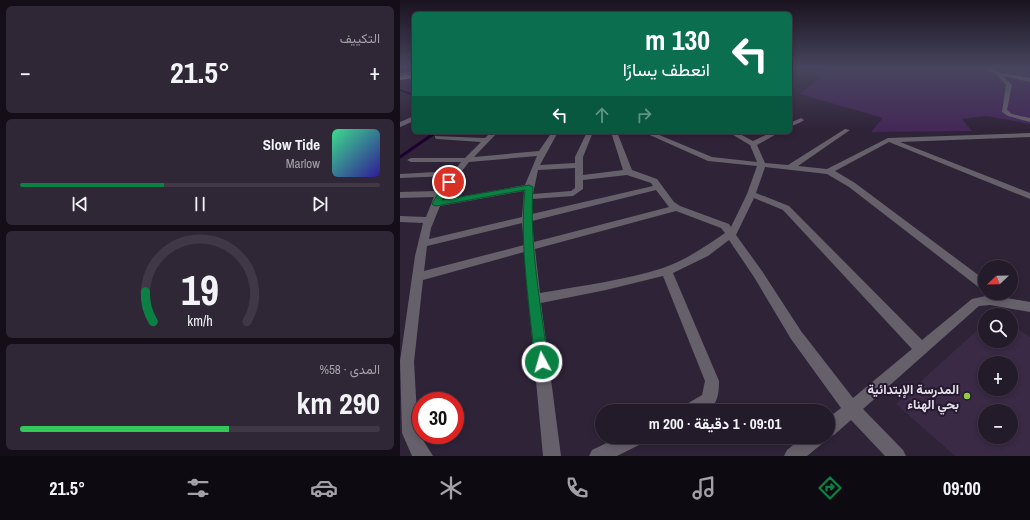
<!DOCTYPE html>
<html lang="ar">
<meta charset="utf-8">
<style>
:root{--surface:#231a2a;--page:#2f2736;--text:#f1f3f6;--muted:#a3a1a8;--line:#403847;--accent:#0b8043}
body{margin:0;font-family:"Archivo Narrow",Vazirmatn,sans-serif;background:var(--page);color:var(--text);direction:rtl;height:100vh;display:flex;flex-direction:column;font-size:15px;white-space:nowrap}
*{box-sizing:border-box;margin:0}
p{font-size:13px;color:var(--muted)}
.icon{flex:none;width:22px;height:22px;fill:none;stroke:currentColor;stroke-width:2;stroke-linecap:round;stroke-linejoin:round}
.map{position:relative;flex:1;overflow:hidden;direction:ltr}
.panel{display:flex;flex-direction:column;gap:6px;padding:6px;background:#130e17;width:400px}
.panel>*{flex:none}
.banner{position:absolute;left:12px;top:12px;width:380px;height:122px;border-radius:6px;box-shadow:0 2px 6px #0003,0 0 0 1px var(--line);direction:rtl;background:#0b6e4f;color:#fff;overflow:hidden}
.needle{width:26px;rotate:248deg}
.tools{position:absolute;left:578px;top:260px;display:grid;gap:8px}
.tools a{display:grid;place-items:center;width:40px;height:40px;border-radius:50%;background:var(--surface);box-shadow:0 2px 6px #0003,0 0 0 1px var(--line);font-size:20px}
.speed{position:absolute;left:12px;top:392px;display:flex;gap:8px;font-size:20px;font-weight:700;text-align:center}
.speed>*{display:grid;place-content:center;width:52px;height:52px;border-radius:50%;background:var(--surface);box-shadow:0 2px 6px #0003,0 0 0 1px var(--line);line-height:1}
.speed .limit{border:6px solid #d22;background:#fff;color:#111}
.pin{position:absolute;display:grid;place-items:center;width:34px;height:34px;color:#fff;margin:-17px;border:2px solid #fff;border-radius:50%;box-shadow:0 1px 4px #0007}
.me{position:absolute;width:44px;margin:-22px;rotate:354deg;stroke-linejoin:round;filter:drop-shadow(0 0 3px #0008)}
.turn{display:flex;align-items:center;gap:14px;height:84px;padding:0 16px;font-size:18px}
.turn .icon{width:52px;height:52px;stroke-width:2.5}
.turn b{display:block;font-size:28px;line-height:34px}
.lanes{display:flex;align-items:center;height:38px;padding:0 16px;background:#0003;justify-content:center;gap:20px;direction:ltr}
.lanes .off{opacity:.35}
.big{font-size:30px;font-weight:700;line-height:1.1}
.panel .widget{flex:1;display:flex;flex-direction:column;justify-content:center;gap:6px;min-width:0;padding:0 14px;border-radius:6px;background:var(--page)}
.panel .dial{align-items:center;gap:0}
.dial svg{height:104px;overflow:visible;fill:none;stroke:var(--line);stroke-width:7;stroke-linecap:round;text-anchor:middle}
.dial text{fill:var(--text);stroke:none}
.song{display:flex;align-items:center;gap:12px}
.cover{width:48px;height:48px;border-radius:6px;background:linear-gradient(135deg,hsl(150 70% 55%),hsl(250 70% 35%))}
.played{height:4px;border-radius:2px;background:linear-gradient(90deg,var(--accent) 40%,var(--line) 40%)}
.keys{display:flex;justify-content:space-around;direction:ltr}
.heat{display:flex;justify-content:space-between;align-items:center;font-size:22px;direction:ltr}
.charge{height:6px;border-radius:3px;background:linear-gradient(90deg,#34c759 58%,var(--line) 0)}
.trip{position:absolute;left:195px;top:404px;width:240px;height:40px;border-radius:20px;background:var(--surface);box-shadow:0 2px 6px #0003,0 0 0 1px var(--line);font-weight:700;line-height:40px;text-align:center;direction:rtl}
.tab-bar{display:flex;height:64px;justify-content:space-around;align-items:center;background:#0e0a11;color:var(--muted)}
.tab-bar .icon{width:28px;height:28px}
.tab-bar .on{color:var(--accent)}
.tab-bar b{font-size:18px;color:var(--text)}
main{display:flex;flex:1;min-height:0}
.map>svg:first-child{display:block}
.built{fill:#3a2a45;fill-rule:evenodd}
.green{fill:#442857}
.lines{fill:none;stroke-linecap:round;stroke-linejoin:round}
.stream-far1{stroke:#1e002f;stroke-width:2}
.stream{stroke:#1e002f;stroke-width:3}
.minor{fill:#66606b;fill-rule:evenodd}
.tertiary{fill:#66606b;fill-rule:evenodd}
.secondary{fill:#887f90;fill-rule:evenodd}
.route{fill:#0b8043;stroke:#07532c}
.poi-dot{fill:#91cd40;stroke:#25192e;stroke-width:1.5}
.labels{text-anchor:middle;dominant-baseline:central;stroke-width:4;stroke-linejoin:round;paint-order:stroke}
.near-poi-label{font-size:13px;font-weight:bold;fill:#e7e0ee;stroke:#25192e;text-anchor:end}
</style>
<main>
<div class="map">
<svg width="630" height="456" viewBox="0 0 630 456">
<rect width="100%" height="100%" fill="#2f2338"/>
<path class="built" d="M 585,323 L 585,341 L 611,341 L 611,324 L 630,337 L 630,456 L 555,456 L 496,404 ZM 585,363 L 611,363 L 611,389 L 585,389 ZM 585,411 L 611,411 L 611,437 L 585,437 Z"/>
<polygon class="green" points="431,67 630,67 630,124 586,116 562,119 572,131 471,132 483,118 400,94"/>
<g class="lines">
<polyline class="stream-far1" points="0,90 14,95"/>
<polyline class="stream" points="0,157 36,132"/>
<g class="minor">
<polygon points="582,67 587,67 599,72 630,78 630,82 603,76 612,85 607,110 612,114 630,118 630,122 608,116 602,112 606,85 596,74"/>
<polygon points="14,71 14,73 0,77 0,73"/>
<polygon points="401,118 404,120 403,121 390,127 390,123"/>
<path d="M 445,129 L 450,130 L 398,166 L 427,169 L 488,138 L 630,133 L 630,137 L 500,142 L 630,193 L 630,199 L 489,142 L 435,171 L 455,183 L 585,280 L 585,290 L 581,289 L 449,187 L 427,174 L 365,167 L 356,193 L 389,206 L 522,340 L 572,299 L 590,295 L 630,302 L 630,312 L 590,305 L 579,306 L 463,409 L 503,450 L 506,456 L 485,456 L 451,420 L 434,435 L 428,437 L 427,437 L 428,418 L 441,408 L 391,339 L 354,277 L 329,240 L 308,256 L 273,273 L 319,381 C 319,393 318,404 307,411 L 283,411 L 285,405 L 302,395 L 305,381 L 263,276 L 206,290 L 141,303 L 161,456 L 143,456 L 124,252 L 23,280 L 14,362 L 18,432 L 33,456 L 12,456 L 2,433 L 0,361 L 15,256 L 23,223 L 0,222 L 0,216 L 26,217 L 34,197 L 0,198 L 0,192 L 37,191 L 50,176 L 0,178 L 0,174 L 54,171 L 61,162 L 11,162 L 7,160 L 11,158 L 65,158 L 81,142 L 37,139 L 35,138 L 35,136 L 85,138 L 91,132 L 98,132 L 74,157 L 139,151 L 152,132 L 158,132 L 140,165 L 175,163 L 175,157 L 187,132 L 193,132 L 183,157 L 183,175 L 223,170 L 211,132 L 217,132 L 232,170 L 257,179 L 274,202 L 280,206 L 329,224 L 331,227 L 347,194 L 357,166 L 308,161 L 243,132 L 252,132 L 312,157 L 357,162 L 350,145 L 328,132 L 336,132 L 353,141 L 372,132 L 380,132 L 357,145 L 365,163 L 388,165 ZM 137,156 L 125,185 L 42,200 L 44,194 L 69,162 ZM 175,168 L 175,188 L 171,191 L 133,194 L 138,170 ZM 227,175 L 251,183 L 253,186 L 132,214 L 132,199 L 173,196 L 183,189 L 183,180 ZM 256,190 L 269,207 L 134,242 L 132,221 ZM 124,191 L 122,217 L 29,239 L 31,228 L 40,206 ZM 354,198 L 383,210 L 512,349 L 453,398 L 401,331 L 362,271 L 336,235 ZM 276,211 L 321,228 L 325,233 C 306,246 286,260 263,268 C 226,280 180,286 140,293 L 135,249 ZM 122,223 L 124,245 L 24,271 L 27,246 Z"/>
<polygon points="219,437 245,437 243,443 217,456 189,456 192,450"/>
<polygon points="403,437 425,437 423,443 407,456 384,456 387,450"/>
</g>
<polygon class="tertiary" points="14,116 14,121 0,127 0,122"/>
<polygon class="secondary" points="14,74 14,78 0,80 0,76"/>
</g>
<linearGradient id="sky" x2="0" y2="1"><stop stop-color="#1a131f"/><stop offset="0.52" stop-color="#47455e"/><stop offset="1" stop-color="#47455e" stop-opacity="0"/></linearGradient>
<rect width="630" height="130" fill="url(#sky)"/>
<path class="route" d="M 46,180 L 49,180 L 53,182 L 42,200 L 129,185 L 133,187 C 129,245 141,305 148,362 L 146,366 L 142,368 L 137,366 L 135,362 C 130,308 119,244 125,190 L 36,206 L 33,205 L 32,204 Z"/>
<circle class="poi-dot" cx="567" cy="396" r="4"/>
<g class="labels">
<g class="near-poi-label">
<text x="559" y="389">المدرسة الإبتدائية<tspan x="559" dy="15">بحي الهناء</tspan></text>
</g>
</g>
</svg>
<div class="tools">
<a><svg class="needle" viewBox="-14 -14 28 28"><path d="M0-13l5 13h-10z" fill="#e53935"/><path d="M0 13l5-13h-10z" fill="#a3a1a8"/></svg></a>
<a><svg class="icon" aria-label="search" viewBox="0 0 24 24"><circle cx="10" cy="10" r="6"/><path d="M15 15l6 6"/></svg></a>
<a>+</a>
<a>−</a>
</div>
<div class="speed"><div class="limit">30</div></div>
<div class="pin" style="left:49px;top:182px;background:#d93025"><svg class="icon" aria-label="arrive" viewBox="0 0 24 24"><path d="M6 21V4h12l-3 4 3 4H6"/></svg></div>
<svg class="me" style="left:142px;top:362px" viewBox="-20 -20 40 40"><circle r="17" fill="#0b8043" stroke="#fff" stroke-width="3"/><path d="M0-11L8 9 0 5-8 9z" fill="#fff"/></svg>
<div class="trip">09:01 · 1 دقيقة · 200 m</div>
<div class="banner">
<div class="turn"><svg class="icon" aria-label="left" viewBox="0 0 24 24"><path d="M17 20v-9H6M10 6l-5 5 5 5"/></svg><div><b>130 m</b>انعطف يسارًا</div></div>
<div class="lanes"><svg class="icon" aria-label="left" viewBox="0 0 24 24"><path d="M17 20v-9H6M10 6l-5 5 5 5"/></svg><svg class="icon off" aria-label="ahead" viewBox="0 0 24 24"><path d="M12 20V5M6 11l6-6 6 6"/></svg><svg class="icon off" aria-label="right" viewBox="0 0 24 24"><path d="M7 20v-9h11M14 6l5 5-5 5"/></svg></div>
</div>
</div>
<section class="panel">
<div class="widget"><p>التكييف</p>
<div class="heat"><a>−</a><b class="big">21.5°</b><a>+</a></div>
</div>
<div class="widget">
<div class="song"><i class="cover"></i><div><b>Slow Tide</b><p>Marlow</p></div></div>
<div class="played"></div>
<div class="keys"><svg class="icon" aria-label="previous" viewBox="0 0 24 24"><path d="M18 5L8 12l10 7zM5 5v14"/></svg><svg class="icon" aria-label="pause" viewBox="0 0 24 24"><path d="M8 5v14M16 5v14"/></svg><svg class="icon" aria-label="next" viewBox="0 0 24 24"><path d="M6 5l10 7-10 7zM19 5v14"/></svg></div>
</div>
<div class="widget dial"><svg viewBox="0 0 100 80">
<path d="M14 69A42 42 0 1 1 86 69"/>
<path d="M14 69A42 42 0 0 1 8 46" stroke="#0b8043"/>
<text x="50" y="56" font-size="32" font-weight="700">19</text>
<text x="50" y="72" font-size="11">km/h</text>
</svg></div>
<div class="widget"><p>المدى · 58%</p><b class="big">290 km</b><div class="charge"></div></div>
</section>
</main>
<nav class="tab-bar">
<b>09:00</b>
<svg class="icon on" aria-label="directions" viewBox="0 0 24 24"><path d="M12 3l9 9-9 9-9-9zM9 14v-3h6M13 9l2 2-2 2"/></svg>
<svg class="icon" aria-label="music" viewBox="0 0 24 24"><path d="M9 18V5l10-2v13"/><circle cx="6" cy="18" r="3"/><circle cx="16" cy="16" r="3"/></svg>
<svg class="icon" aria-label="phone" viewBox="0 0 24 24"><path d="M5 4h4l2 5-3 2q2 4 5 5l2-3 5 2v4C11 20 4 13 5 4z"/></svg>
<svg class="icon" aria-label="climate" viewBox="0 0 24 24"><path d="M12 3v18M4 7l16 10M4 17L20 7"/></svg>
<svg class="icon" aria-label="car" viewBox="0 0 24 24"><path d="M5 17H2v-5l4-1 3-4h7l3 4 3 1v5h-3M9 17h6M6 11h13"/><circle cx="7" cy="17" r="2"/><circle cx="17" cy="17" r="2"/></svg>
<svg class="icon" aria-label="filters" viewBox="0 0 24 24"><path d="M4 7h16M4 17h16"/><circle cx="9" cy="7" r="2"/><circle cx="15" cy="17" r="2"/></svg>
<b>21.5°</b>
</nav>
